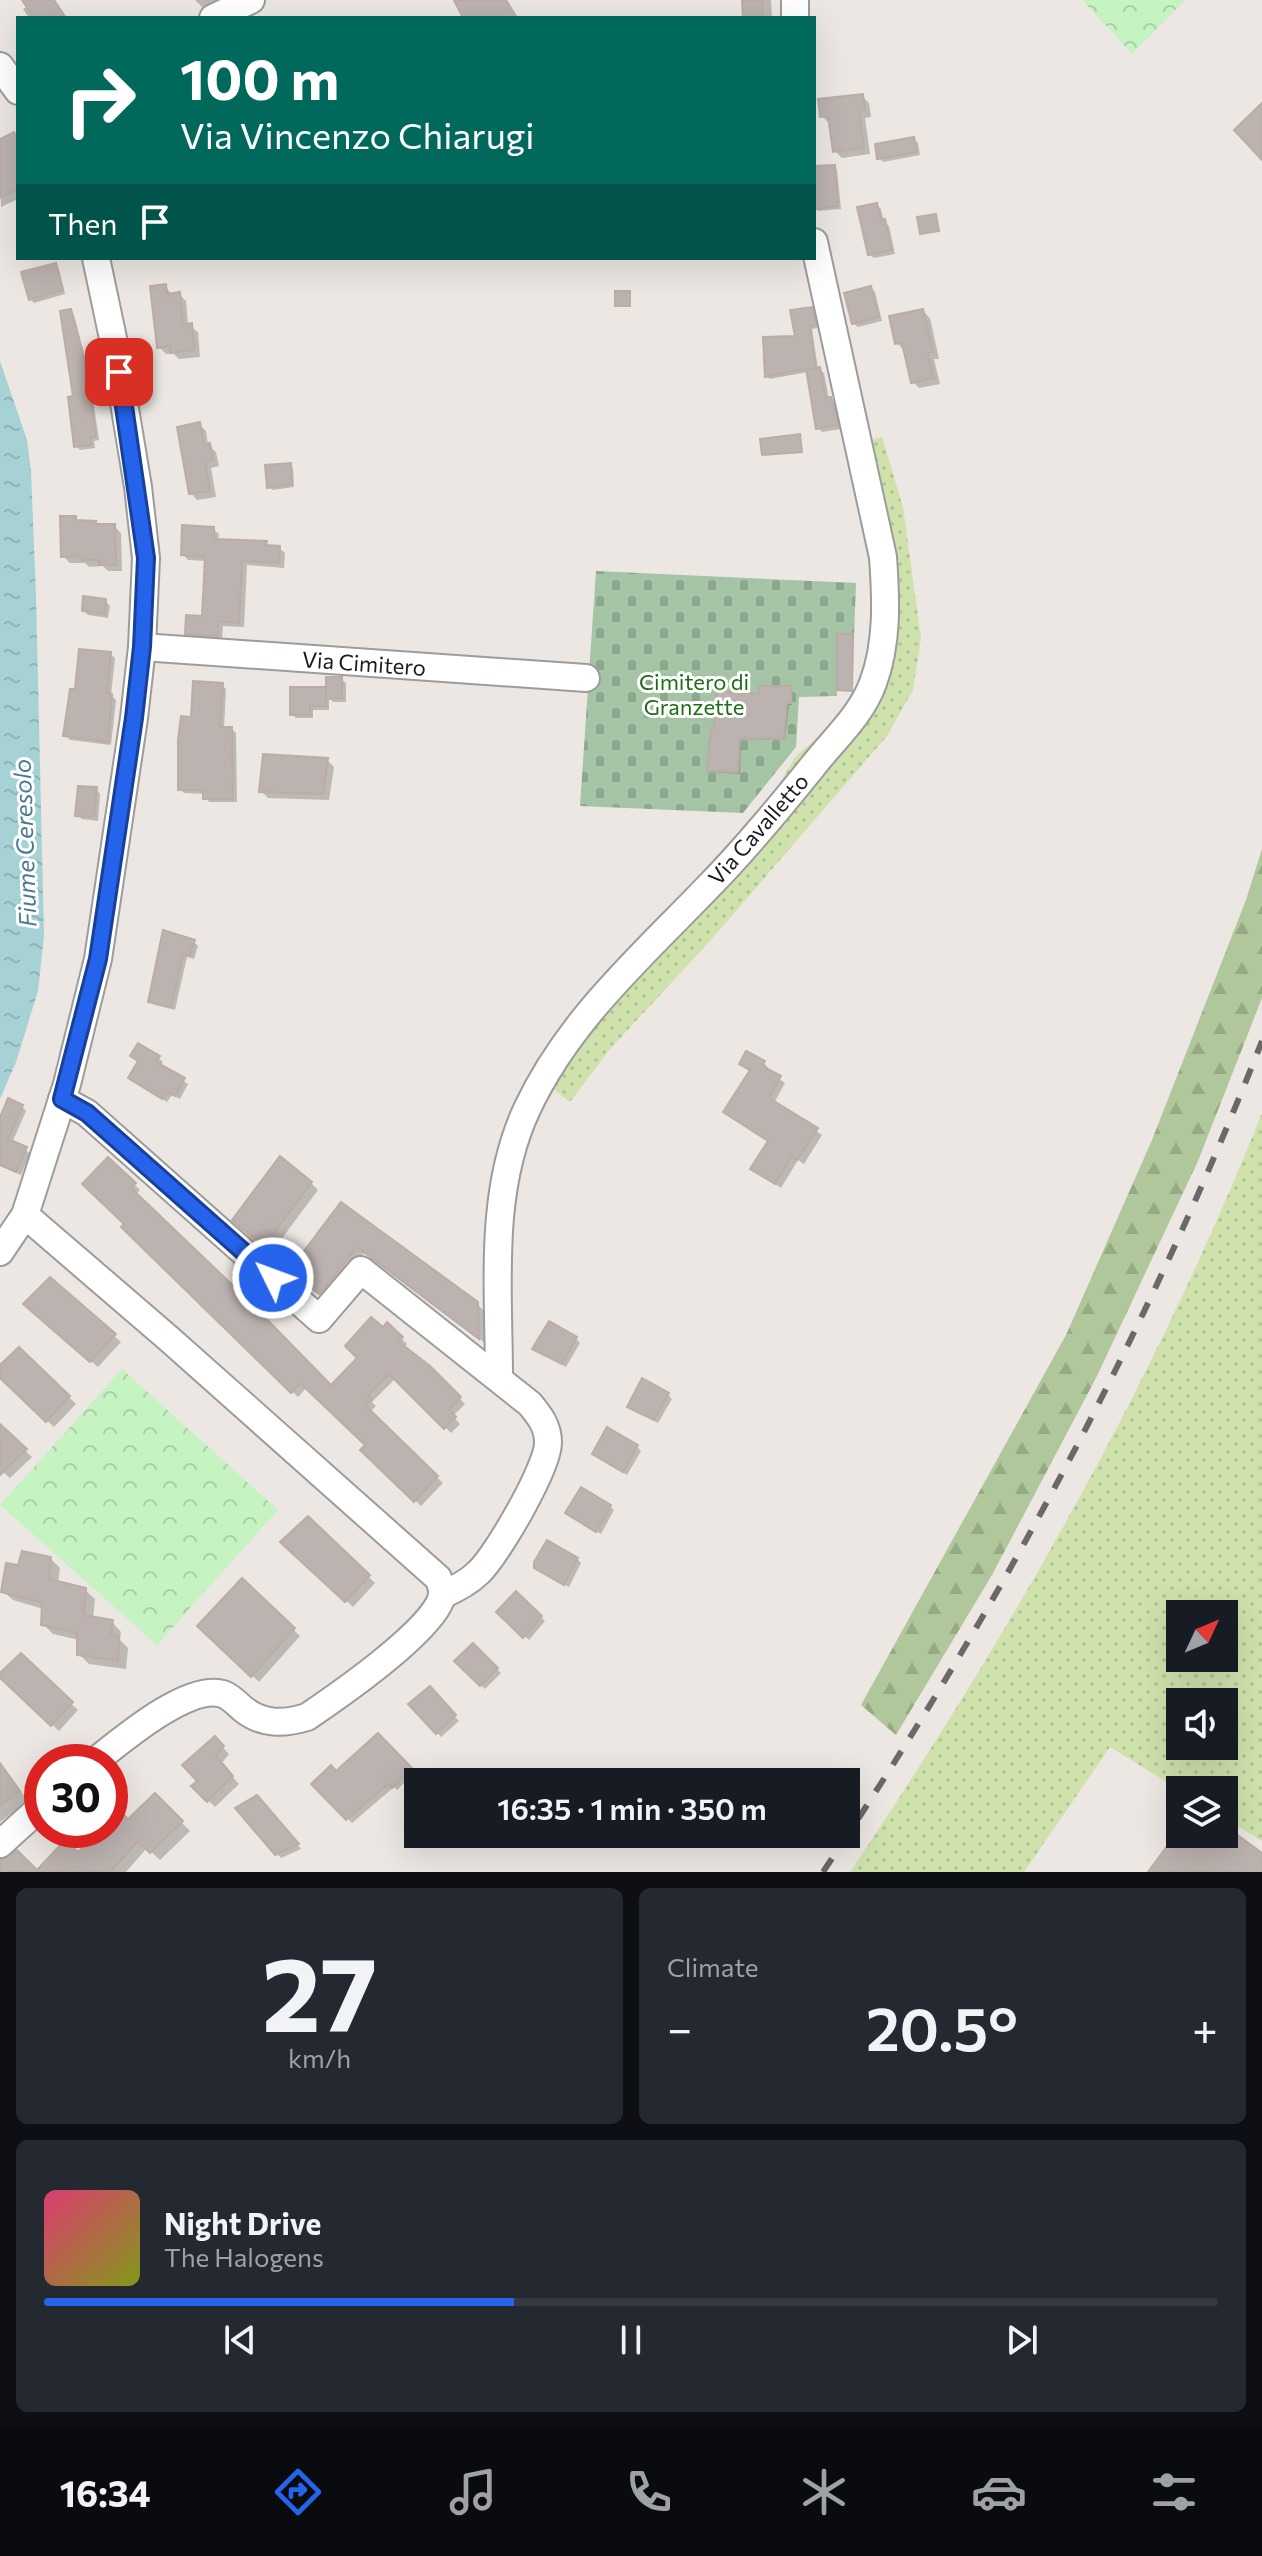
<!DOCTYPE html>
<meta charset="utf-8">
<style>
:root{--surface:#171b24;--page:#242831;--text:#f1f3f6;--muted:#9ea1a6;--line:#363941;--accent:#2563eb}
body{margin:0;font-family:Commissioner,sans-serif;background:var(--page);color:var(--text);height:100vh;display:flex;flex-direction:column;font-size:30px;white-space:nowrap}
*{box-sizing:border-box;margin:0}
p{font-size:26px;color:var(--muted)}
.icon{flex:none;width:44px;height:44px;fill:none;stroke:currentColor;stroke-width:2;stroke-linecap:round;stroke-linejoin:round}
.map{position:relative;height:1872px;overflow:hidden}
.panel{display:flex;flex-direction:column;gap:16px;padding:16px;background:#0d0f14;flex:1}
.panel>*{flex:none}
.hud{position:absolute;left:16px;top:16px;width:800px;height:244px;border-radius:0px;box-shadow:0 8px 32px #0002;background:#00695c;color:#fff;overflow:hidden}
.needle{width:52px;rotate:46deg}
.controls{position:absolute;left:1166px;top:1600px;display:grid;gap:16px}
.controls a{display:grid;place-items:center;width:72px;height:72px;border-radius:0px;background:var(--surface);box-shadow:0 8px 32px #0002;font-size:40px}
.speed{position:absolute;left:24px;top:1744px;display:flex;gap:16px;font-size:40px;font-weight:700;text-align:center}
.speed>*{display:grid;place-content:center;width:104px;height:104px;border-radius:50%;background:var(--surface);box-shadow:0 8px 32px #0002;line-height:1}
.speed .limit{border:12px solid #d22;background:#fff;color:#111}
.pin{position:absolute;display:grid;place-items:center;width:68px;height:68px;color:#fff;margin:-34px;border-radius:16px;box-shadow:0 4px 12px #0006}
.me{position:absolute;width:88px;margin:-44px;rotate:312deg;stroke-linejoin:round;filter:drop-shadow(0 0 6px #0008)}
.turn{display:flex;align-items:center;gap:28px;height:168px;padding:0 32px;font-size:36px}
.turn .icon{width:104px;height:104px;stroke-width:2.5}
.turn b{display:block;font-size:56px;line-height:68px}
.then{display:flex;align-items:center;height:76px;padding:0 32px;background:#0003;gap:16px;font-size:30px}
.big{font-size:60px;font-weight:600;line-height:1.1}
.panel .widget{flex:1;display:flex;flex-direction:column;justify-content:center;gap:12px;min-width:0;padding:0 28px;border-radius:12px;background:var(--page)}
.panel .dial{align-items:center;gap:0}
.dial b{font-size:104px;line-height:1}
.song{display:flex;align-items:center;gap:24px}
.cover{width:96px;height:96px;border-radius:12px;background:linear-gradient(135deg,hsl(340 70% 55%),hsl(70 70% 35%))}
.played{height:8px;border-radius:4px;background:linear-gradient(90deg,var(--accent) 40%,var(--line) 40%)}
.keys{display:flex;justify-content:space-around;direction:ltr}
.heat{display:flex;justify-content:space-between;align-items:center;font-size:44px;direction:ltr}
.panel .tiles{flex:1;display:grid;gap:16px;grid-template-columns:1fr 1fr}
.widget:last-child{grid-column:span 2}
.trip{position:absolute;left:404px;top:1768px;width:456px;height:80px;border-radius:0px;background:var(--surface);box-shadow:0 8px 32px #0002;font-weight:600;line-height:80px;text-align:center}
.dock{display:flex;height:128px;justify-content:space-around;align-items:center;background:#090b0e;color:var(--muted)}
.dock .icon{width:56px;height:56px}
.dock .current{color:var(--accent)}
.dock b{font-size:36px;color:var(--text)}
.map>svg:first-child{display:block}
.grass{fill:url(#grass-dots);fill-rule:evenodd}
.forest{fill:url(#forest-firs)}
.cemetery{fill:url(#cemetery-stones)}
.park{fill:url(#park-crowns)}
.water{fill:url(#water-ripples)}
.shadow{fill:#0003}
.building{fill:#bcb2af;stroke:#bcaca6;stroke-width:2}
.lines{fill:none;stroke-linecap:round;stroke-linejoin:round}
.minor-casing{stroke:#9c9c9c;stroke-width:30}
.minor{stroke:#fff;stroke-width:26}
.rail{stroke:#696969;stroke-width:6;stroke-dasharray:16 16;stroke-linecap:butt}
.route-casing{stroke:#184099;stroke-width:20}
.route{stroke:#2563eb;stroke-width:14}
.labels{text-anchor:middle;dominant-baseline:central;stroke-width:6;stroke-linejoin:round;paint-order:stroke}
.street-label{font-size:22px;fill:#1b1b1b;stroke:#fff}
.park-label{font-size:22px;fill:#1b6e15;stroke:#fff}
.water-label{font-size:24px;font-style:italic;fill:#4c7a93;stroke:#fff}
</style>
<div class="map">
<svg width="1262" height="1872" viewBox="0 0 1262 1872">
<defs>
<pattern id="grass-dots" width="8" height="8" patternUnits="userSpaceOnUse" patternTransform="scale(2)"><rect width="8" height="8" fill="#cfe2ac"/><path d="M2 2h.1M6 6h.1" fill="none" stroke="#b1c193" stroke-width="1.8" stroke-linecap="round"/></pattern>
<pattern id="forest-firs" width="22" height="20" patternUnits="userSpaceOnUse" patternTransform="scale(2)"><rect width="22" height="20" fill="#afc79a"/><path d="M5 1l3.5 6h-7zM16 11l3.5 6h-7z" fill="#96aa84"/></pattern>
<pattern id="cemetery-stones" width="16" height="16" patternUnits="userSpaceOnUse" patternTransform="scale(2)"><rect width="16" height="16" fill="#a5c3a5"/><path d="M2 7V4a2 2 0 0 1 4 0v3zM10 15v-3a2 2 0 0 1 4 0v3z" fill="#8da78d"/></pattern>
<pattern id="park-crowns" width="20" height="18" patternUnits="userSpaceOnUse" patternTransform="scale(2)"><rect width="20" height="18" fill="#c5f3c2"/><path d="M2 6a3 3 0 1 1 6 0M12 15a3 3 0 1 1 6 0" fill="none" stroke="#a9d0a6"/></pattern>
<pattern id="water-ripples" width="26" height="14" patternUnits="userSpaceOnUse" patternTransform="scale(2)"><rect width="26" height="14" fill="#a6d2d6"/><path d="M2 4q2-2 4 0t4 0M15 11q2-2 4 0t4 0" fill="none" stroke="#8eb4b7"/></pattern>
</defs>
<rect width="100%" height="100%" fill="#ece7e2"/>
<g class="grass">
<polygon points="882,437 903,507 921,638 913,690 887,736 710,941 610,1049 570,1102 547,1084 745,843 795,757 863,699 875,578 853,444"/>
<path d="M 1262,1113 L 1262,1841 L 1224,1818 L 1224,1790 L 1180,1790 L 1110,1747 L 1024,1872 L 850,1872 C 1011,1633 1155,1381 1262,1113 ZM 1180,1614 L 1224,1614 L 1224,1658 L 1180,1658 ZM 1180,1702 L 1224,1702 L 1224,1746 L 1180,1746 Z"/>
</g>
<polygon class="forest" points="1262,849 1262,998 1198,1161 1096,1378 992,1575 896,1735 861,1705 1066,1335 1152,1140 1246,900"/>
<polygon class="cemetery" points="596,571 856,583 853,664 837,690 837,696 799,697 796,747 743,813 580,806"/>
<g class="park">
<polygon points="1082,0 1185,0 1132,54"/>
<polygon points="122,1369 278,1510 157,1645 0,1505"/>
</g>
<polygon class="water" points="0,361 27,440 31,471 36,595 44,936 38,991 16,1062 0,1099"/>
<g class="shadow">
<polygon points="37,0 53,0 65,18 29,18 23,9"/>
<polygon points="195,0 222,0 203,8"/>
<polygon points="744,0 771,0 772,18 745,18"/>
<polygon points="862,96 869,103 871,117 865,118 870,154 842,158 835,151 829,123 822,116"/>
<polygon points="13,135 18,140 18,199 1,207 0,142"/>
<polygon points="914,139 918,143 920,155 883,162 879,158"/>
<polygon points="834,167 837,170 841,209 818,211 815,208 814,168"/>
<polygon points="877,205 881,209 884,222 889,226 895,254 874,258 869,254"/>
<polygon points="55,265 59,269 65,294 34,303 30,299"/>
<polygon points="165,286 172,295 179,294 186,301 188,325 198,332 200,357 179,359 173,353 166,354 159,347"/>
<polygon points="871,288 875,292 882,321 858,327 853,323"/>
<polygon points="811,309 814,312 818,328 812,329 818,369 824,373 829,399 835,403 841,429 822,432 818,428 808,372 770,379 767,376 797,337"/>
<polygon points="70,311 74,315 89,372 99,440 94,441 95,448 80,450 76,446"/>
<polygon points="923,311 930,318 939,359 934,359 940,384 919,388 913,382 904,350 897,343"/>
<polygon points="199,424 206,431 208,445 216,452 219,466 211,468 216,497 197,500 191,493"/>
<polygon points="799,436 802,453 764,454"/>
<polygon points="290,465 293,469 294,487 273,490 269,487"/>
<polygon points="75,518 80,522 95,523 98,526 114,526 121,533 122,571 108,571 103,566 89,567 85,563 70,563 63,556"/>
<polygon points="213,529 219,534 218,541 266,543 270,547 279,548 285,553 284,568 247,565 244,627 223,626 222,641 192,639 187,633 204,618 207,561 188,560 183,554"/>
<polygon points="105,601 110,606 108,618 88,615 84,611"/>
<polygon points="853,636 853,691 841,691 839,689"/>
<polygon points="110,654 115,658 111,695 116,700 111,745 70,740 66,735 77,692"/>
<polygon points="341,679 346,683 346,702 333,702 329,698 329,710 313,710 313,718 296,718 292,714"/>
<polygon points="222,685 226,689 224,729 232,729 236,733 237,802 209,802 205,794 184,793 180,789 193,719"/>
<polygon points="790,688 792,691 792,705 789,705 785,740 741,739 740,774 712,772 709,770 761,696"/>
<polygon points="327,760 334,767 329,800 268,798 261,791"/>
<polygon points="96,789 100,794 98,821 82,819 77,815"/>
<polygon points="165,933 194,942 198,946 194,959 187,957 175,1010 155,1005 150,1001"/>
<polygon points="747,1054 764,1063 769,1069 768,1071 785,1083 774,1103 822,1135 804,1164 798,1160 781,1188 753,1169 770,1142 725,1112 751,1071 742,1064"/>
<polygon points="158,1058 163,1062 160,1066 188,1084 180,1099 172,1095 167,1102 135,1082"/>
<polygon points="22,1106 26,1111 12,1143 30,1153 21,1175 0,1166 0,1124"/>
<polygon points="108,1160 140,1190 135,1195 331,1388 387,1325 407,1344 404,1348 429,1368 465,1404 453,1416 460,1424 451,1433 396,1378 372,1402 376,1406 370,1412 443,1483 421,1506 363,1450 368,1445 307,1387 298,1397 124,1227 127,1224"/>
<polygon points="311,1183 318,1190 271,1253 241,1227"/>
<polygon points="341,1204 476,1303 484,1311 485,1343 365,1252 327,1299 298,1277"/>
<polygon points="50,1280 121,1342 98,1367 33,1311"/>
<polygon points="576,1339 580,1343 566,1367 539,1352"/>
<polygon points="19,1349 76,1404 54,1427 0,1376 0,1367"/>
<polygon points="668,1395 672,1399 658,1423 629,1407"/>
<polygon points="0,1427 32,1457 10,1478 0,1469"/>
<polygon points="637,1447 641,1451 627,1475 594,1454"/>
<polygon points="610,1506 614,1510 601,1534 568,1513"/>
<polygon points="308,1518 375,1583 353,1607 283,1542"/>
<polygon points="50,1558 60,1568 58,1583 85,1590 95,1599 93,1619 112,1622 121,1632 120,1640 128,1648 126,1669 89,1664 79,1654 79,1640 53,1634 43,1624 43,1609 13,1600 3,1591 20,1567"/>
<polygon points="577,1559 581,1563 569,1587 536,1568"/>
<polygon points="243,1580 300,1636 259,1682 200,1626"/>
<polygon points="516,1594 545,1621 529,1640 499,1612"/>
<polygon points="473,1645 501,1673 485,1689 457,1661"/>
<polygon points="21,1656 78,1710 59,1731 1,1675"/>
<polygon points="430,1689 459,1721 441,1737 411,1704"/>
<polygon points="378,1736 414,1773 397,1790 394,1787 352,1823 314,1784 336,1774"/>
<polygon points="215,1739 229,1754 221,1764 239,1784 215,1807 194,1786 199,1781"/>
<polygon points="0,1762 28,1801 0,1822"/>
<polygon points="155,1796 190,1831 160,1860 147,1848 126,1872 38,1872 79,1855 103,1830 110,1830 110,1822 128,1822"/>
<polygon points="261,1802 301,1849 281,1858 276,1853"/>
</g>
<g class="building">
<polygon points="22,0 54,0 66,18 34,18"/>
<polygon points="454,0 506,0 517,18 463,18"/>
<polygon points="742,0 762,0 763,18 743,18"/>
<polygon points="863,94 865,110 859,111 864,148 833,152 828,116 820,117 818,99"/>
<polygon points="1262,103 1262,160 1234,130"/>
<polygon points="14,132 18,141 18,189 0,198 0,139"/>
<polygon points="914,137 917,152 877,159 875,144"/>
<polygon points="835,165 838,206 814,209 814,166"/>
<polygon points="877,203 881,220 885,219 892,250 868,255 857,207"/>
<polygon points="936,214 939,231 920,234 917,217"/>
<polygon points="56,263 63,290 29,300 21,272"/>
<polygon points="166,284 167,294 180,292 183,324 192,323 194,350 170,353 170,346 157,348 150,286"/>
<polygon points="871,286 879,317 852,324 844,293"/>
<rect x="615" y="291" width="15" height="15"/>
<polygon points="812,307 816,325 810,326 816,367 765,377 763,337 795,336 790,310"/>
<polygon points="71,309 86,366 96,437 91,437 91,445 74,447 68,397 73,396 60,311"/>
<polygon points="923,309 933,352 928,353 934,378 911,383 902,343 895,344 889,316"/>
<polygon points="820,367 826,398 831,397 838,425 816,429 806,369"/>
<polygon points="200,422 204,444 210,443 213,460 205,461 210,491 189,494 177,427"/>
<polygon points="800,434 802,452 762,455 760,439"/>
<polygon points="291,463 292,484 267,488 265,465"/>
<polygon points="60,516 76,516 76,520 96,521 96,524 115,524 116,565 99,565 99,560 80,560 80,556 61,557"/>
<polygon points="182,525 214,527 214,539 267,541 266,545 280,546 279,563 242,561 239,623 219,621 218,636 185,634 186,615 202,616 205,557 181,555"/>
<polygon points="83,596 106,599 105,614 82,611"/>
<polygon points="837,634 853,634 852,691 837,690"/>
<polygon points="79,649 111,652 107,693 112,694 108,742 63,736 70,689 75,689"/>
<polygon points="326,677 342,677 342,698 326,699"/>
<polygon points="193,681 223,683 220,727 232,727 233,799 203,799 203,790 178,790 178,740 181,716 191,717"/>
<polygon points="759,686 791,686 791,703 787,703 784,739 740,738 738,772 707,771 711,728 714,728 716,691 759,694"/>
<polygon points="290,687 326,687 326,706 310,706 310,715 290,715"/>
<polygon points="263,754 328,758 323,794 259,792"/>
<polygon points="78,786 97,787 94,817 75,816"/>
<polygon points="163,930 195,940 190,956 183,954 171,1007 148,1002"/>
<polygon points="138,1043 160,1056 156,1062 185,1078 175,1096 167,1092 162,1099 128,1078 138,1061 130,1056"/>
<polygon points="746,1051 765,1061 762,1066 781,1076 769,1098 818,1128 797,1160 792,1156 775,1184 750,1169 768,1141 723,1112 750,1070 739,1064"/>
<polygon points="8,1098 23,1105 8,1139 27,1147 16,1172 0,1165 0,1117"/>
<polygon points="280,1156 312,1182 263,1247 232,1220"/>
<polygon points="108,1157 136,1183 131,1188 246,1298 331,1385 357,1358 345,1346 371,1317 383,1327 387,1322 403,1337 399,1342 430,1366 461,1397 449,1409 456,1417 444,1429 389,1374 368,1395 372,1399 365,1405 438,1476 414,1502 360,1450 365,1445 300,1383 291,1393 121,1227 124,1224 82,1184"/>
<polygon points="341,1202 478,1302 479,1339 357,1247 319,1294 289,1271"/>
<polygon points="50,1277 116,1334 90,1362 23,1304"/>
<polygon points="549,1321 577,1337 562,1364 532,1349"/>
<polygon points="19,1347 70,1396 46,1422 0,1378 0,1365"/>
<polygon points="642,1378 669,1393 654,1420 627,1407"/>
<polygon points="0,1424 27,1449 0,1475"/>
<polygon points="607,1427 638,1445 623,1472 592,1454"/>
<polygon points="581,1487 611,1505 596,1532 565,1513"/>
<polygon points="308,1516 370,1575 345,1602 280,1542"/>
<polygon points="547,1540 578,1558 564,1585 534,1568 534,1562"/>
<polygon points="22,1551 51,1557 49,1579 86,1588 84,1615 113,1620 111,1635 119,1637 118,1661 77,1655 77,1633 41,1625 42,1603 1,1592 6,1563 18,1565"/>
<polygon points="242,1578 295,1628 251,1677 197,1626"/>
<polygon points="516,1591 542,1616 523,1638 496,1612"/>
<polygon points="473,1643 498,1668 480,1686 454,1661"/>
<polygon points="21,1653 73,1702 51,1726 0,1678 0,1673"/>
<polygon points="430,1686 456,1715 436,1734 408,1704"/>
<polygon points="378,1733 412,1768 392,1788 388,1784 346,1820 311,1784 331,1765 336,1771"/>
<polygon points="215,1736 224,1746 216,1756 233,1776 207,1802 191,1786 197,1781 182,1765"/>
<polygon points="0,1763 20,1791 0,1806"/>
<polygon points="155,1793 183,1821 150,1853 138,1841 110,1872 0,1872 0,1860 10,1856 17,1850 37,1870 65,1840 78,1852 100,1830 110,1830 110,1819 119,1810 128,1819"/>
<polygon points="257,1795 299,1844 275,1855 235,1808"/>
<polygon points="1224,1825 1262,1853 1262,1872 1148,1872 1176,1834 1224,1834"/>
</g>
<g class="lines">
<g class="minor-casing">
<g id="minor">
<polyline points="213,18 251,0"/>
<polyline points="795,18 795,0"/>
<polyline points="0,66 18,91"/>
<polyline points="142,647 586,678"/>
<path d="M 62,1099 L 87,1113 L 319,1319 L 361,1270 L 530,1404 C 539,1415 548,1426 548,1442 C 549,1466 497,1555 479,1572 C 468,1583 456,1589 442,1595"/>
<path d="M 25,1215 L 168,1338 L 438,1578 C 441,1584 443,1589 442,1596 C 434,1630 338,1696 307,1717 C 284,1724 263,1725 243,1709 C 236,1703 231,1697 223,1694 C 188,1683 121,1741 94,1762"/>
<polyline points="0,1252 25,1215 67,1084 98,959 134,718 142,647 146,558 138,487 114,343 96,258"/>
<path d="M 499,1378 C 499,1289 488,1192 527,1109 C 569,1019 643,955 710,885 C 747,847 780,807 813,766 C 834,739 861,716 873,683 C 888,643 886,599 883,557 L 814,242"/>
<polyline points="0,1844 42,1806"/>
</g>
</g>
<use href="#minor" class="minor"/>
<path class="rail" d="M 823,1872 C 998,1611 1147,1333 1262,1041"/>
</g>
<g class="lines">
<g class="route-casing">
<polyline id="route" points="119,372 146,558 142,647 134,718 98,959 62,1099 87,1113 273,1278"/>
</g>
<use href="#route" class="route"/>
</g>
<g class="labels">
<g class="street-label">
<text transform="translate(364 663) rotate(4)">Via Cimitero</text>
<text transform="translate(758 829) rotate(-49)">Via Cavalletto</text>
</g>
<g class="park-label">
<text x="694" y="681">Cimitero di<tspan x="694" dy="25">Granzette</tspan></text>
</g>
<g class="water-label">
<text transform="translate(24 843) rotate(-92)">Fiume Ceresolo</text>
</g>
</g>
</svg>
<div class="controls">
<a><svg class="needle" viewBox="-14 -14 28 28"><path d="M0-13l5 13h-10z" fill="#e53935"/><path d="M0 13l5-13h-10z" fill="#9ea1a6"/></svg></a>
<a><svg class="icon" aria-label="sound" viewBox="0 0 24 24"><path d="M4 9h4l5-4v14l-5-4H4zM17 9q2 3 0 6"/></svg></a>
<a><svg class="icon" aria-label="layers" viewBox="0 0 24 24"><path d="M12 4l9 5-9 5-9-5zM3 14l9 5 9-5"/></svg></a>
</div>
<div class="speed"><div class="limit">30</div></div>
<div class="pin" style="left:119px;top:372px;background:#d93025"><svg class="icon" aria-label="arrive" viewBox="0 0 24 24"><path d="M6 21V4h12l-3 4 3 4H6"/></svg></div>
<svg class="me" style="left:273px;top:1278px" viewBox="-20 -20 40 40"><circle r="17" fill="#2563eb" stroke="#fff" stroke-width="3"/><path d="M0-11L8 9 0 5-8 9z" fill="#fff"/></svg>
<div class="trip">16:35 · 1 min · 350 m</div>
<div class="hud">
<div class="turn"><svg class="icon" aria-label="right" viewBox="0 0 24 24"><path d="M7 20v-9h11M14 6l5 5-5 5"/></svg><div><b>100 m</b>Via Vincenzo Chiarugi</div></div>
<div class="then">Then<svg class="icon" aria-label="arrive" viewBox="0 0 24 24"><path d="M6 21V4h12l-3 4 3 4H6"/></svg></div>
</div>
</div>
<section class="panel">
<div class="tiles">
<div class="widget dial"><b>27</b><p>km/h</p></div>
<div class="widget"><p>Climate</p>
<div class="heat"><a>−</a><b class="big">20.5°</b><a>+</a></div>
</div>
<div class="widget">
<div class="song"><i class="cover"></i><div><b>Night Drive</b><p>The Halogens</p></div></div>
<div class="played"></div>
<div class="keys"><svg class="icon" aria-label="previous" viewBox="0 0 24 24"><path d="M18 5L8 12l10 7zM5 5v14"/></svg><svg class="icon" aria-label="pause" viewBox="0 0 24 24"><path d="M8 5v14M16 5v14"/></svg><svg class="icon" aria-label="next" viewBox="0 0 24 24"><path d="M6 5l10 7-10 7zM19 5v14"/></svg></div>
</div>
</div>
</section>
<nav class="dock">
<b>16:34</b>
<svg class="icon current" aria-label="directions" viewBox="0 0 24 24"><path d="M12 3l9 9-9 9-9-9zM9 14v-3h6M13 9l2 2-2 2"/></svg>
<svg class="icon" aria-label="music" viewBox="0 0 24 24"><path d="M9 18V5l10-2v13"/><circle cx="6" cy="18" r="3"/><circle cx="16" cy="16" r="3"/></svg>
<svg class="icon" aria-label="phone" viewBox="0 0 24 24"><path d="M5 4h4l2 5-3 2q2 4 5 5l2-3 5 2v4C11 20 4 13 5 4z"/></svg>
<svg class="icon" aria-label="climate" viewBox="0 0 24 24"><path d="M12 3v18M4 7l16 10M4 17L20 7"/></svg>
<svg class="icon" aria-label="car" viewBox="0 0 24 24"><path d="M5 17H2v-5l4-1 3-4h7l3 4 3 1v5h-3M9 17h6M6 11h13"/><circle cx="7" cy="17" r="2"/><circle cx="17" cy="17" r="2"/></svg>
<svg class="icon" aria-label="filters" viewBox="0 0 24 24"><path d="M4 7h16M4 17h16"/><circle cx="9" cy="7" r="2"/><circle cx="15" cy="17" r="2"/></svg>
</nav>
